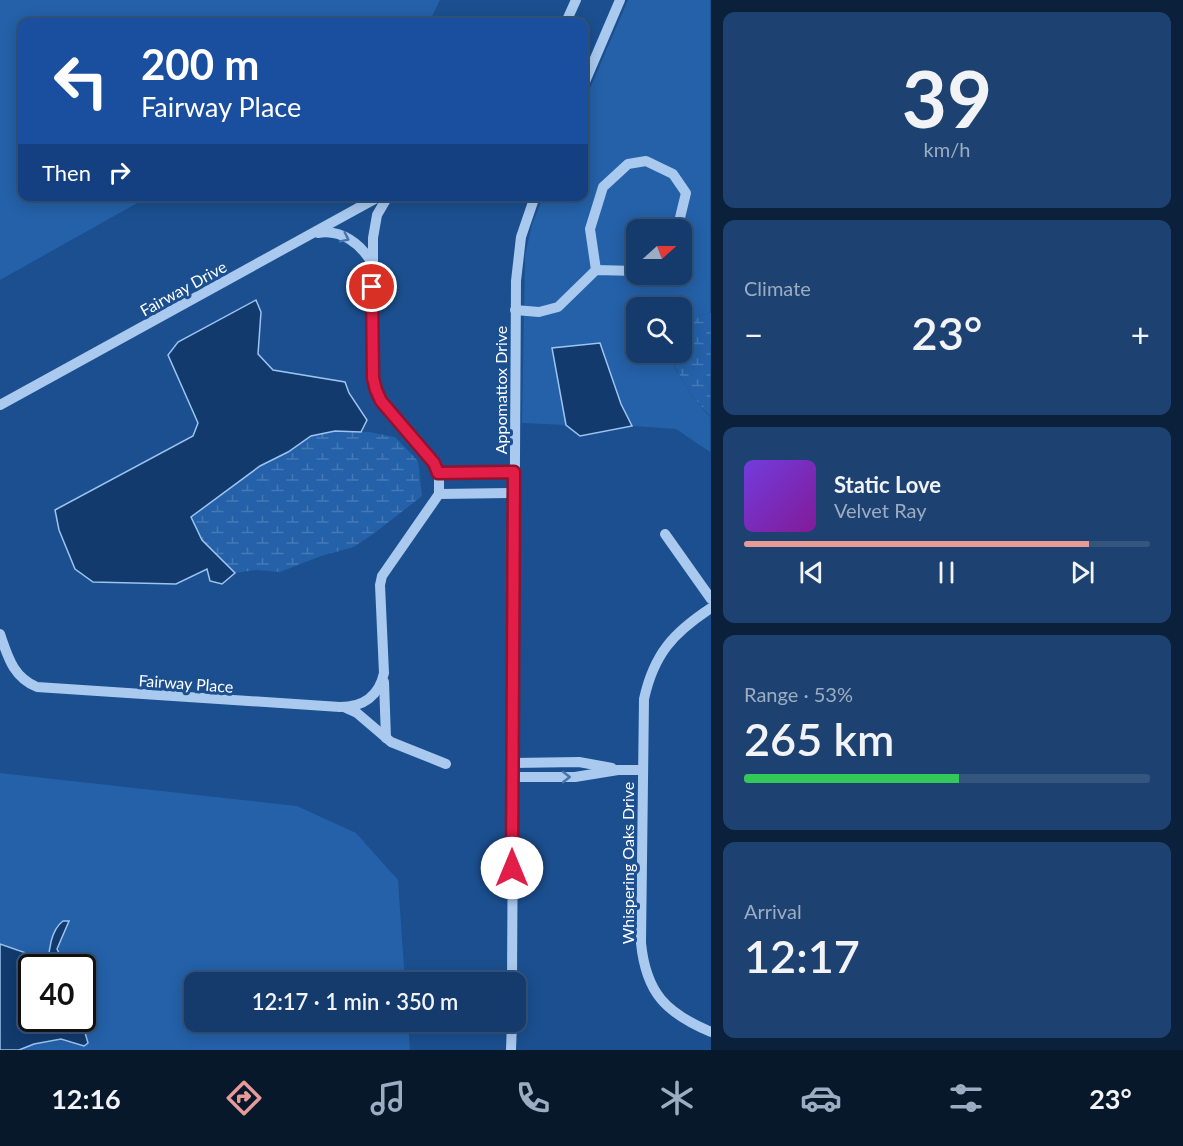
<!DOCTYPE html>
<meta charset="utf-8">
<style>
:root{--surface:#143b6b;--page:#1d4271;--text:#f1f3f6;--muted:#9dadc1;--line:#33557e;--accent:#e69b98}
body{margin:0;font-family:Lato,sans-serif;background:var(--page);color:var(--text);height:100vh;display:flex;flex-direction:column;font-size:22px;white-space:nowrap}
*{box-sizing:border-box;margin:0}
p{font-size:20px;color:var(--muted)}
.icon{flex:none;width:33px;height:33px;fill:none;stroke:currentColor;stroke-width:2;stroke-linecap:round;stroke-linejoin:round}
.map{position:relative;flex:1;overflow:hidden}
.details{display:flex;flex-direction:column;gap:12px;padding:12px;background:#0b203b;width:472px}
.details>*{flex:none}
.guide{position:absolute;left:18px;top:18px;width:570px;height:183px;border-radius:12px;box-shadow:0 3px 15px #0003,0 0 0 2px var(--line);background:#1a4fa0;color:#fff;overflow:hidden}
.needle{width:39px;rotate:69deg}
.buttons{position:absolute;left:626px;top:219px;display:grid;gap:12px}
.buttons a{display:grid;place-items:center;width:66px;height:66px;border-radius:12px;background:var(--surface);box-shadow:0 3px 15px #0003,0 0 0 2px var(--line);font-size:30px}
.speed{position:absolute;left:18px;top:954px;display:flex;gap:12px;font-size:30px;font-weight:700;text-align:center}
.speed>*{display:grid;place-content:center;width:78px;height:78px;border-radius:50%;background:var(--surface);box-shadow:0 3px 15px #0003,0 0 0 2px var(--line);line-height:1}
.speed .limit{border:3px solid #111;border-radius:9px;background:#fff;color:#111}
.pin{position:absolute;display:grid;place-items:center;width:51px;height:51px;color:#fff;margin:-26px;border:3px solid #fff;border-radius:50%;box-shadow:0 2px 6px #0007}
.me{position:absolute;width:66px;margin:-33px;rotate:0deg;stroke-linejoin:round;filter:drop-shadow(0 0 4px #0008)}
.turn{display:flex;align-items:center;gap:21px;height:126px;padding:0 24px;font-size:27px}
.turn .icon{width:78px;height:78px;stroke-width:2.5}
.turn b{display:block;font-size:42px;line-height:51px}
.then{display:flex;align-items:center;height:57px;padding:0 24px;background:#0003;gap:12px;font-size:22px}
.big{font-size:45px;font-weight:600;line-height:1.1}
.details .card{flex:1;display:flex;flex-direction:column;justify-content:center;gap:9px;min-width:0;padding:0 21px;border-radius:12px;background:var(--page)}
.details .dial{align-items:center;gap:0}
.dial b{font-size:78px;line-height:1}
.song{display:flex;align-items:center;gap:18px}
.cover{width:72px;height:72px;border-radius:9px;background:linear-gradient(135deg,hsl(260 70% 55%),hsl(290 70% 35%))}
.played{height:6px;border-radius:3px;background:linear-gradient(90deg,var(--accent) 85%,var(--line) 85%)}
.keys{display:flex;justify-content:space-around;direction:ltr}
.heat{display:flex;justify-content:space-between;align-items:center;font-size:33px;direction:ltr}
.charge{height:9px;border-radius:4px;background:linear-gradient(90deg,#34c759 53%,var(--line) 0)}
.trip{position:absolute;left:184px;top:972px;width:342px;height:60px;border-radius:12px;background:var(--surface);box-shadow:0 3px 15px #0003,0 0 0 2px var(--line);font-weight:600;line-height:60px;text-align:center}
.menu{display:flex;height:96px;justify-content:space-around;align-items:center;background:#08182b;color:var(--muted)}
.menu .icon{width:42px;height:42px}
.menu .active{color:var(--accent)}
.menu b{font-size:27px;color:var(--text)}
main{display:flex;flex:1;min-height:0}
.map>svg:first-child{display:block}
.green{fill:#2461a8;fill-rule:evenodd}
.wetland{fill:url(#wetland-marsh)}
.water{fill:#123a6d;stroke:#9cc4f0;stroke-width:1.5}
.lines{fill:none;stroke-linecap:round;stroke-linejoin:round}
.minor{stroke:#a9c9ee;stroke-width:10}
.oneway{stroke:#4674ac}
.route-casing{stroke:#92132f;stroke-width:15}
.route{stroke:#e11d48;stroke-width:10}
.labels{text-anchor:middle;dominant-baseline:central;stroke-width:6;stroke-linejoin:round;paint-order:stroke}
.street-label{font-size:16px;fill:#fff;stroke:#1b4f8f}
</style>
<main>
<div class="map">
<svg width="711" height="1050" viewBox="0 0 711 1050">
<defs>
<pattern id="wetland-marsh" width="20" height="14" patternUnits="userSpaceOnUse" patternTransform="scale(1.5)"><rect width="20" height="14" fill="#2461a8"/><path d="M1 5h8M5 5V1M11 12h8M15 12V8" fill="none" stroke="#4579b5"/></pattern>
</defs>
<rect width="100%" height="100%" fill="#1b4f8f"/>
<g class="green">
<polygon points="0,0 440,0 432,16 425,22 22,22 22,196 148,197 0,280"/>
<path d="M 628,0 L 710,0 L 710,313 L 699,316 L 681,334 L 681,308 L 636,308 L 636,352 L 674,353 L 672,363 L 692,396 L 710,417 L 710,452 L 676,429 L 632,426 L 621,404 L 599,343 L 552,348 L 566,425 L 522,423 L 525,255 L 532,225 L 543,197 L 584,196 L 584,102 ZM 636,230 L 681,230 L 681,274 L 636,274 Z"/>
<path d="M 0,773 L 297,806 L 356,833 L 398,880 L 405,982 L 195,982 L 195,1022 L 408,1022 L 410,1050 L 0,1050 ZM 32,968 L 82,968 L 82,1018 L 32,1018 Z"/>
</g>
<g class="wetland">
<polygon points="710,313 711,313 710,416 692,396 672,362 674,353 681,352 681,334 699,316"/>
<polygon points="335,431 369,432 395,437 418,461 422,496 376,532 354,547 321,556 280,572 256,570 235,573 202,540 191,517 260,465 288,452 311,436"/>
</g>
<g class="water">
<polygon points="256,300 261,312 258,354 273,370 345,382 349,393 367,420 361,432 335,431 311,436 288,452 260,466 191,517 202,540 235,573 222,584 210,581 207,569 176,584 93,582 75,569 59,530 55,510 193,436 198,423 168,355 178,342"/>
<polygon points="600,343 621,404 632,426 580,436 566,425 552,348"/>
<path d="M 63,921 L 69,921 L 57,949 L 66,967 L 32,968 L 32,1018 L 81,1019 L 88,1043 L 84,1046 L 61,1039 L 34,1044 L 19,1050 L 0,1050 L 0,944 L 29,954 L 35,965 L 40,967 L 49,966 C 48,951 51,930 63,921 Z"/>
</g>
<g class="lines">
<g class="minor">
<polyline points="566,22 576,0"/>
<polyline points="584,84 620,0"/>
<path d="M 318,233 C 341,229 362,244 372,264"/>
<polyline points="596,270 590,229 603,187 628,164 646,161 673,174 686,193 677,230"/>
<polyline points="515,310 539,312 558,307 596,270 636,271"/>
<polyline points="0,405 380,196"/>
<polyline points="438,473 515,472"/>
<polyline points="439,494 514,493"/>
<polyline points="665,534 711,599"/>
<path d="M 711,608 C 673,633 654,654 644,699 L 641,943 C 646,993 666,1013 711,1032"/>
<path d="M 0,634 C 8,657 13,677 37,687 L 340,707 C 363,707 379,696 384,673 L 380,585 L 382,576 L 439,494 L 439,478 L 434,463 L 381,401 L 373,378 L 373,238 L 377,215 L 388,196"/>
<polyline points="384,682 386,738"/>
<polyline points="346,708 357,713 391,742 446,764"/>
<polyline points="513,763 579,762 612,768"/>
<polyline points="513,777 575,777 618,770 642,770"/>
<polyline points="512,982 516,281 521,237 535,196"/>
<polyline points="511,1050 512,1022"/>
</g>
</g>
<defs><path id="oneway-chevron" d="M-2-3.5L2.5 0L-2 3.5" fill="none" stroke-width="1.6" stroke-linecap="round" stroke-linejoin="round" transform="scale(1.5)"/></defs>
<g class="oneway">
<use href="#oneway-chevron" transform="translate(345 238) rotate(26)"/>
<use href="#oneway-chevron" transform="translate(566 777)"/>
</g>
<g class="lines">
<g class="route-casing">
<polyline id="route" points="372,287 373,378 376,390 381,401 434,463 438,473 514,472 512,868"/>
</g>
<use href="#route" class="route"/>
</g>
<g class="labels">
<g class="street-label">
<text transform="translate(183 288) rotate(-29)">Fairway Drive</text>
<text transform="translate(500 390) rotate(-90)">Appomattox Drive</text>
<text transform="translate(186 683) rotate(4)">Fairway Place</text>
<text transform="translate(627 863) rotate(-90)">Whispering Oaks Drive</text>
</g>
</g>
</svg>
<div class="buttons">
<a><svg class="needle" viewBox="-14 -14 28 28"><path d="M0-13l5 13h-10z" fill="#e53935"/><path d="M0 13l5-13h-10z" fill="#9dadc1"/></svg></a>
<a><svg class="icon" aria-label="search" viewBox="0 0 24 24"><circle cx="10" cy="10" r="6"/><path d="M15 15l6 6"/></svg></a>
</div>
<div class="speed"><div class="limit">40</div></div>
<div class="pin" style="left:372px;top:287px;background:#d93025"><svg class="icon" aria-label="arrive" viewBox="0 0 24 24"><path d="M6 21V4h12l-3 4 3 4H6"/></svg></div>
<svg class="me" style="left:512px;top:868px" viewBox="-20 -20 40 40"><circle r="19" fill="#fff"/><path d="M0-13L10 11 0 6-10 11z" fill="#e11d48"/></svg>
<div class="trip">12:17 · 1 min · 350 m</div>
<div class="guide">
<div class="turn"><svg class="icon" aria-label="left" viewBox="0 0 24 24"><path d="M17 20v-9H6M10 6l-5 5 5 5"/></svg><div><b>200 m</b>Fairway Place</div></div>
<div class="then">Then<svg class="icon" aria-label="right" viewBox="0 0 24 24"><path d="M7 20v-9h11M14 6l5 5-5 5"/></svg></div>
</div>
</div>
<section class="details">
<div class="card dial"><b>39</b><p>km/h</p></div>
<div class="card"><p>Climate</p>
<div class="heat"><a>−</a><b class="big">23°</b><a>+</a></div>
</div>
<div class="card">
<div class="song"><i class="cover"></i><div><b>Static Love</b><p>Velvet Ray</p></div></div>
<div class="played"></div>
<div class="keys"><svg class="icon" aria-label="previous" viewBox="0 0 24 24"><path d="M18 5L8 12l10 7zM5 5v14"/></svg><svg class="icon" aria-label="pause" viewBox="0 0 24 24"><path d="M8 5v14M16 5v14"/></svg><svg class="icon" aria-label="next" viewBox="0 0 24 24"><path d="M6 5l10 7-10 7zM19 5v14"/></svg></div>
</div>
<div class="card"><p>Range · 53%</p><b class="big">265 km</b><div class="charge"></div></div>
<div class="card"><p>Arrival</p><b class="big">12:17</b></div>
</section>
</main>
<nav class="menu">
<b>12:16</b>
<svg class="icon active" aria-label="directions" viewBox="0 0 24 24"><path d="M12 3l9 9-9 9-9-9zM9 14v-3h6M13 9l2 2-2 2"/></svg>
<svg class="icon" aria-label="music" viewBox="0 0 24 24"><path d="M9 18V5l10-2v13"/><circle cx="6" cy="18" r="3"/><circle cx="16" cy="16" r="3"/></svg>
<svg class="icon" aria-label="phone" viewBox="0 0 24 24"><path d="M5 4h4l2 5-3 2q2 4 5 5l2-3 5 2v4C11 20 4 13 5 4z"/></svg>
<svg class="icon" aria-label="climate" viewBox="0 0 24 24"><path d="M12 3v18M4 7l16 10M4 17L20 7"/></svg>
<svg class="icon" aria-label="car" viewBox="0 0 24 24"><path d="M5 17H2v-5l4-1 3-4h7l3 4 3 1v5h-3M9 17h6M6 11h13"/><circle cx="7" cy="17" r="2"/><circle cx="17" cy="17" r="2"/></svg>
<svg class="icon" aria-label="filters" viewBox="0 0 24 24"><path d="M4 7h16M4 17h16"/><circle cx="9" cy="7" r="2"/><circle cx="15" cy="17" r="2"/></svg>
<b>23°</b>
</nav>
